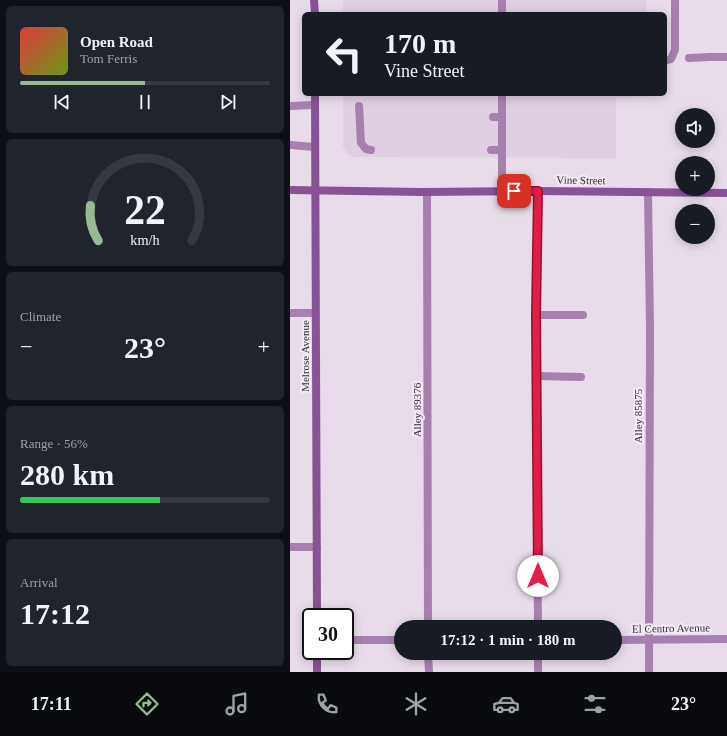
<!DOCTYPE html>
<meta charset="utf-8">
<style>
:root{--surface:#171b24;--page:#20242c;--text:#f1f3f6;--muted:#9ea1a6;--line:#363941;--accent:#97ba94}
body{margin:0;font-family:"Times New Roman",serif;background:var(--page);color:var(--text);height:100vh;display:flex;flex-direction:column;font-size:15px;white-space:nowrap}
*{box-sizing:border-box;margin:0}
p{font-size:13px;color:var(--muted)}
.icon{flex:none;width:22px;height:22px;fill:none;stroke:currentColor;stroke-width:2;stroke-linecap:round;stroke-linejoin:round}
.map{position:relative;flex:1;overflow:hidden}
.details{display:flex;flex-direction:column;gap:6px;padding:6px;background:#0d0f14;width:290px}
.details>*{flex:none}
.hud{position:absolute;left:12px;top:12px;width:365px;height:84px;border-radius:6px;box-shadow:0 2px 10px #0003;background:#171b24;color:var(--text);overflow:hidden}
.fabs{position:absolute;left:385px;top:108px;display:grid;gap:8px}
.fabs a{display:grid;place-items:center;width:40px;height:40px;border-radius:50%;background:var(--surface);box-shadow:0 2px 10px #0003;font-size:20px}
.speed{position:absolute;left:12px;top:608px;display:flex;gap:8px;font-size:20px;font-weight:700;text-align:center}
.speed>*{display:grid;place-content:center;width:52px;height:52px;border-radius:50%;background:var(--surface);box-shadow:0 2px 10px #0003;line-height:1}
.speed .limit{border:2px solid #111;border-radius:6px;background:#fff;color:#111}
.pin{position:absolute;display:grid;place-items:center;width:34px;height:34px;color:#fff;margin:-17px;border-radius:8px;box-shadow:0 2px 6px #0006}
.me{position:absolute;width:44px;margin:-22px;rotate:0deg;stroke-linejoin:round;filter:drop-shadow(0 0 3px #0008)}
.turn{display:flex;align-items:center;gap:14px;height:84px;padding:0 16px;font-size:18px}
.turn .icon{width:52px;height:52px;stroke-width:2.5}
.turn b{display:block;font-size:28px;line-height:34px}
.big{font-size:30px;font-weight:800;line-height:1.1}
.details .tile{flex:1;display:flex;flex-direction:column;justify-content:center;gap:6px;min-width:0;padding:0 14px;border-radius:6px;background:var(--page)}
.details .dial{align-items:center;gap:0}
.dial svg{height:104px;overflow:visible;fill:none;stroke:var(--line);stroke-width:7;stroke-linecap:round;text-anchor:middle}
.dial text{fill:var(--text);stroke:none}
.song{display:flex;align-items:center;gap:12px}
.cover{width:48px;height:48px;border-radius:6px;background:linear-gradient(135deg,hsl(0 70% 55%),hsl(80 70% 35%))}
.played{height:4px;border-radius:2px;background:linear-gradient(90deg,var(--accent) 50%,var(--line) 50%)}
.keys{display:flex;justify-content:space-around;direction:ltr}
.heat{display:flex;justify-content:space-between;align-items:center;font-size:22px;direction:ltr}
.charge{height:6px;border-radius:3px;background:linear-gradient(90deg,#34c759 56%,var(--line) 0)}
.trip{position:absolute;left:104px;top:620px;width:228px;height:40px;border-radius:20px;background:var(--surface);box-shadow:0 2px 10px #0003;font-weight:800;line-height:40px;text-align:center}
.dock{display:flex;height:64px;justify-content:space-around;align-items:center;background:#090b0e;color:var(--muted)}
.dock .icon{width:28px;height:28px}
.dock .selected{color:var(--accent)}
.dock b{font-size:18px;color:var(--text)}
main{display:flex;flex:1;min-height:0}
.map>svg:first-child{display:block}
.built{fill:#e0cee3}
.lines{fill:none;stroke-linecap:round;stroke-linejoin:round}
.lane{stroke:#a781ae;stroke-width:8}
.street{stroke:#a781ae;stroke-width:8}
.secondary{stroke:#895294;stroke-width:8}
.route-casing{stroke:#92132f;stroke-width:10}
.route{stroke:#e11d48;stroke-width:7}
.labels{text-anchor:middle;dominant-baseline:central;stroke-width:4;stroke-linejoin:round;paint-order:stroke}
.street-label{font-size:11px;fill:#342f35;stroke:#f5e9f8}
</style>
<main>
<section class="details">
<div class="tile">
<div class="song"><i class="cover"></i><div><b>Open Road</b><p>Tom Ferris</p></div></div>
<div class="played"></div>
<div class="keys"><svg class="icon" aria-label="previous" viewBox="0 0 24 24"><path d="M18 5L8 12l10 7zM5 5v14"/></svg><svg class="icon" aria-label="pause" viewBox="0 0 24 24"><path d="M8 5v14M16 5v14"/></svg><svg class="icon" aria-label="next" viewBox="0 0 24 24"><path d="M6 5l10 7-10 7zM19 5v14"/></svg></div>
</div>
<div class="tile dial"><svg viewBox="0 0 100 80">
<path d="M14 69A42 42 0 1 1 86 69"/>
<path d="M14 69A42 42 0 0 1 8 42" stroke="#97ba94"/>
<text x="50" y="56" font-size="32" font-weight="700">22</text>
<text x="50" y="72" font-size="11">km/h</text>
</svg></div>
<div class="tile"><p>Climate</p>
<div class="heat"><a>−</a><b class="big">23°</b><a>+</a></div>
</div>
<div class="tile"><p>Range · 56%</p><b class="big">280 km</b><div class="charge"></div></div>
<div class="tile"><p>Arrival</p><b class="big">17:12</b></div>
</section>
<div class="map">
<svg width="437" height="672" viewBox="0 0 437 672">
<rect width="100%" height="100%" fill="#e8dbea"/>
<g class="built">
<polygon points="53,0 356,0 357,14 53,14"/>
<polygon points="53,94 359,94 359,97 326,98 326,158 63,157 57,154 53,146"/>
</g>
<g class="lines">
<g class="lane">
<polyline points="212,0 212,14"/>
<polyline points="399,58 420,57 437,57"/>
<polyline points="375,61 381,59 385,50 385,0"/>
<polyline points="0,106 25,105"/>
<polyline points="69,106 71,143 76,149 81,150"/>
<polyline points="203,117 212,117"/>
<polyline points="0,145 25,147"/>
<polyline points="201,150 212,150"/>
<polyline points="212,191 212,94"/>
<polyline points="137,192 138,627"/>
<polyline points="358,192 360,328 359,672"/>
<polyline points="246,315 293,315"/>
<polyline points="247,376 291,377"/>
<polyline points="138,653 139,672"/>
</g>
<g class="street">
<polyline points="248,191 246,315 248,627"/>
<polyline points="0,313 25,313"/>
<polyline points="0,547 27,547"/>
<polyline points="55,640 111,640"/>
<polyline points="325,640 437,639"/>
<polyline points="248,653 248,672"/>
</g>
<g class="secondary">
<polyline points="24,0 25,14"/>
<polyline points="25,94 27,617"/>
<polyline points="0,190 132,192 248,191 437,193"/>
<polyline points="27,651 27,672"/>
</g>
</g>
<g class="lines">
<g class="route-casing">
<polyline id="route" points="224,191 248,191 246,315 248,576"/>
</g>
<use href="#route" class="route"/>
</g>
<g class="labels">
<g class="street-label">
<text transform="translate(291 180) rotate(1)">Vine Street</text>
<text transform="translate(15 356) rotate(-90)">Melrose Avenue</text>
<text transform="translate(127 410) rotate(-90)">Alley 89376</text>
<text transform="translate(348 416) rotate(-90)">Alley 85875</text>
<text transform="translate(381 628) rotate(-1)">El Centro Avenue</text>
</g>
</g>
</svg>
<div class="fabs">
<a><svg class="icon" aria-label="sound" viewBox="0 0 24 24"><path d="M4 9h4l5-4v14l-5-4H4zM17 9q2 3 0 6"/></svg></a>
<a>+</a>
<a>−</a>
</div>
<div class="speed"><div class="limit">30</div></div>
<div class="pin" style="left:224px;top:191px;background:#d93025"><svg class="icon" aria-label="arrive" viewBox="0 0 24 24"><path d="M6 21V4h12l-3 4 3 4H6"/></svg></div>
<svg class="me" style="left:248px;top:576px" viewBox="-20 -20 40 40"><circle r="19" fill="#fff"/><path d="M0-13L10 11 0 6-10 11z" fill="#e11d48"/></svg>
<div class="trip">17:12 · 1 min · 180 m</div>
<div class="hud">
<div class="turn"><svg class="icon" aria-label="left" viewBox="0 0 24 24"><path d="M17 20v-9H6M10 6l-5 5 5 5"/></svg><div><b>170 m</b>Vine Street</div></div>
</div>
</div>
</main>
<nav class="dock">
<b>17:11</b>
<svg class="icon selected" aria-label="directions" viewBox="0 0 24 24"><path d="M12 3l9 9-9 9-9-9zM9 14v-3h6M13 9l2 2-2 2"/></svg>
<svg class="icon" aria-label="music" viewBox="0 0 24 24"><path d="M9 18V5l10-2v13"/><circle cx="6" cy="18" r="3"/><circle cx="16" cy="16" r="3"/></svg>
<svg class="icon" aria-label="phone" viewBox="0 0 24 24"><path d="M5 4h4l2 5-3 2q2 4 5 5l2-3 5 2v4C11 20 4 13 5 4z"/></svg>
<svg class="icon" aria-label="climate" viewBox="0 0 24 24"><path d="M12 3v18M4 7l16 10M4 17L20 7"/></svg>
<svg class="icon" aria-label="car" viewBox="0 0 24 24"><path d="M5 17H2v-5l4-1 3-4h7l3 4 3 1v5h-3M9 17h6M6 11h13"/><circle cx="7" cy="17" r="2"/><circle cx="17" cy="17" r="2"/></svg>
<svg class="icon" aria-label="filters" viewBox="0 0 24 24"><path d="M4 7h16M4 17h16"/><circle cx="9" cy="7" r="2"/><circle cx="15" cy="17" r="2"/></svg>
<b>23°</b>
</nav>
